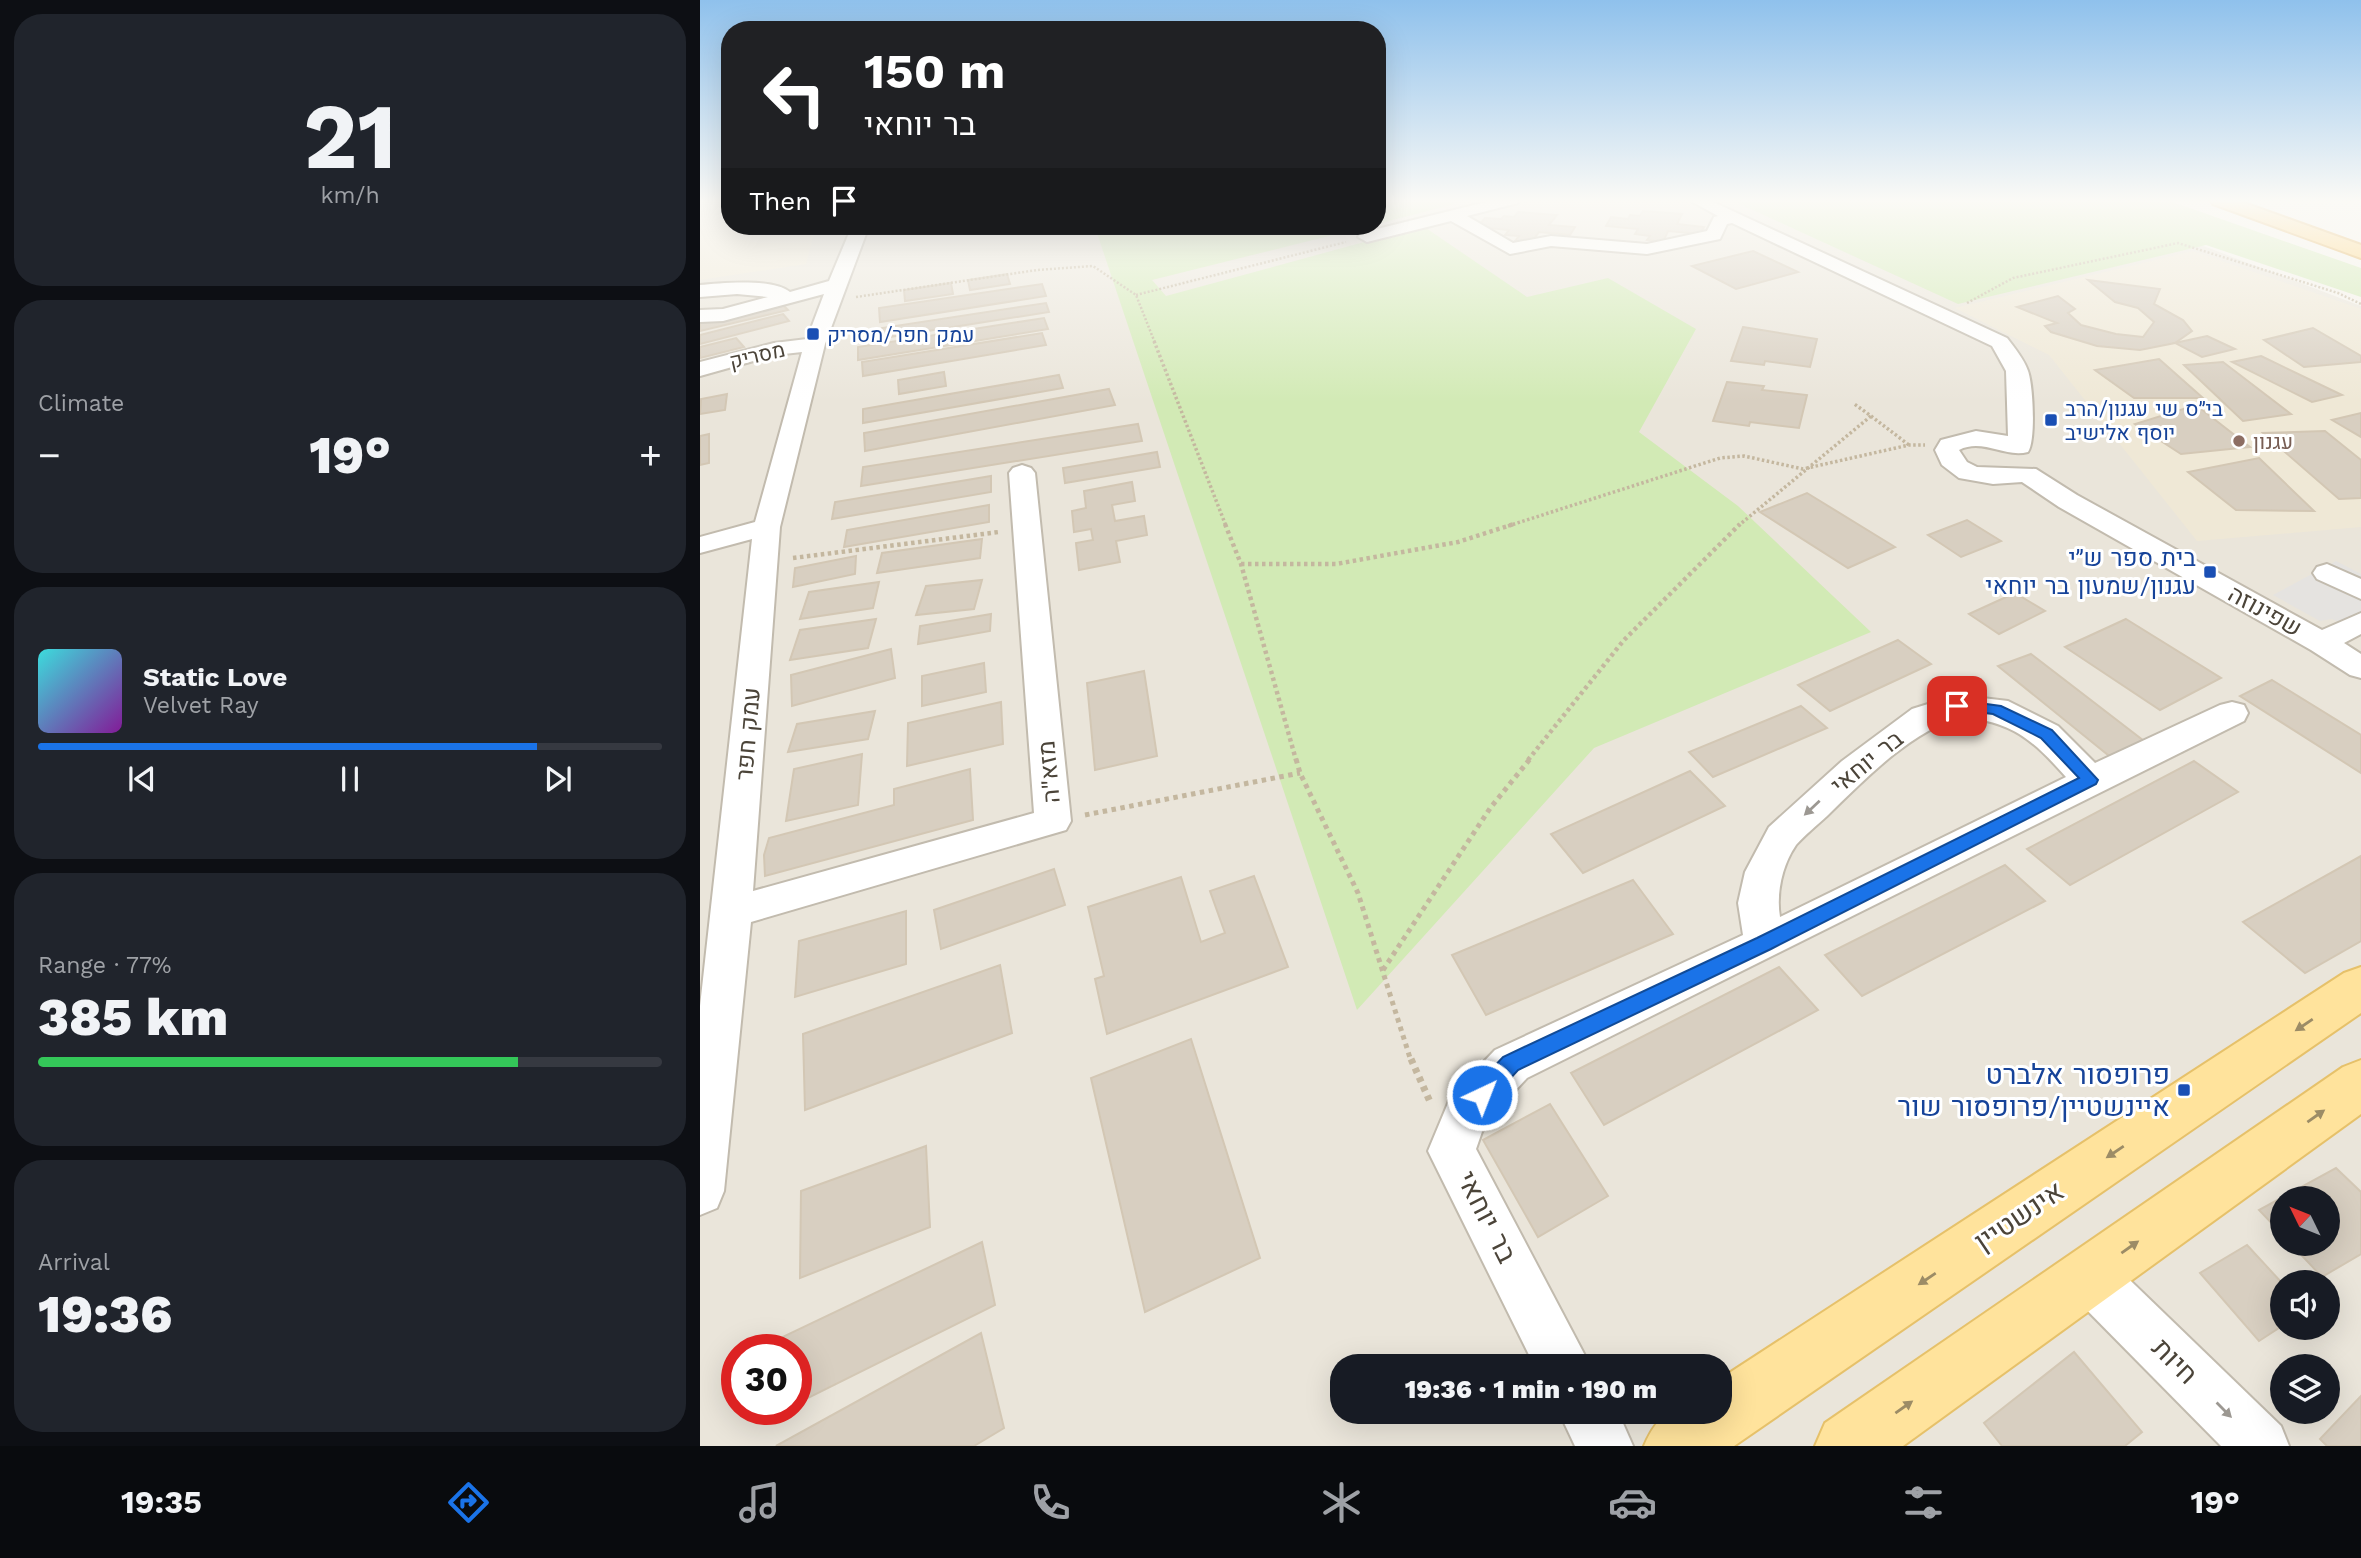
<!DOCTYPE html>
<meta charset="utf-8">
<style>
:root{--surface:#171b24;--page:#20242c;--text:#f1f3f6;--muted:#9ea1a6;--line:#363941;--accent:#1a73e8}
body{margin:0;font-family:"Work Sans",Heebo,sans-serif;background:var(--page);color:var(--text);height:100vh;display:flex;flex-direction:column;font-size:26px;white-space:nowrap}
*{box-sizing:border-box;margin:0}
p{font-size:23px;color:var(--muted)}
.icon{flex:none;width:38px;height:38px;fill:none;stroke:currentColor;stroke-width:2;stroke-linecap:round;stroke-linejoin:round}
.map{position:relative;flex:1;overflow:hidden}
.drawer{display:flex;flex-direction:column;gap:14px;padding:14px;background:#0d0f14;width:700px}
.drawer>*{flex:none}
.guide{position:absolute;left:21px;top:21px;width:665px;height:214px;border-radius:28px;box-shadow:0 7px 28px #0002;background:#202124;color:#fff;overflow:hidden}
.needle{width:46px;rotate:313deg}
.tools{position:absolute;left:1570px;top:1186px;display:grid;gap:14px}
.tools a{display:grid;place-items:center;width:70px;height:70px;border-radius:50%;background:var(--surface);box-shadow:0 7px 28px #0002;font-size:35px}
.speed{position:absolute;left:21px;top:1334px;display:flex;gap:14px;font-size:35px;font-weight:700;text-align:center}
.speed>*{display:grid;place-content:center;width:91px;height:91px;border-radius:50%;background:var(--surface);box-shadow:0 7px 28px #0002;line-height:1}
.speed .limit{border:10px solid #d22;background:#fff;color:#111}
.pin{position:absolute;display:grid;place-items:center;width:60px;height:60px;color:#fff;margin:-30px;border-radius:14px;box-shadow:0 4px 10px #0006}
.me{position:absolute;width:77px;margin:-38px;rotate:43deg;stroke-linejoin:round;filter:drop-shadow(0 0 5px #0008)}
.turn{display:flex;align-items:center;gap:24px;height:147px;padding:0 28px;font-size:32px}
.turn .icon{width:91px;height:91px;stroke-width:2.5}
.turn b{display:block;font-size:49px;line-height:60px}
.then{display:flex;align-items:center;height:66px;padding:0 28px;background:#0003;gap:14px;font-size:26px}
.big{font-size:52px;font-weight:800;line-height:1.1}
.drawer .widget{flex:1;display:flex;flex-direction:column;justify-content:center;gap:10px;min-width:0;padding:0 24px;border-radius:28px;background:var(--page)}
.drawer .dial{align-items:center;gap:0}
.dial b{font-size:91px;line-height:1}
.song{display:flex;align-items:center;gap:21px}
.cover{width:84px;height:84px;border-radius:10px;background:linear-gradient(135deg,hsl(180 70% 55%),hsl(290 70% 35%))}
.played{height:7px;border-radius:4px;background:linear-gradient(90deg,var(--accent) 80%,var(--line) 80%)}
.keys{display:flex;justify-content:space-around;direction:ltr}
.heat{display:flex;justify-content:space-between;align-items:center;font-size:38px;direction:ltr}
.charge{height:10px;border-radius:5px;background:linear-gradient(90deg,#34c759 77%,var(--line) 0)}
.trip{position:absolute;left:630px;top:1354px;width:402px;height:70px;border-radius:28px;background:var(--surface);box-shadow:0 7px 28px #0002;font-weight:800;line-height:70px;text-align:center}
.dock{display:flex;height:112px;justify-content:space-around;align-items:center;background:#090b0e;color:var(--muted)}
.dock .icon{width:49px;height:49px}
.dock .active{color:var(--accent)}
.dock b{font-size:32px;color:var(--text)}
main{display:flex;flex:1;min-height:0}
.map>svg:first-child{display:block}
.residential{fill:#eae5da;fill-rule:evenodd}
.education{fill:#efe8d6}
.green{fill:#d2eab5}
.parking{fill:#e5e3e0}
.building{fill:#d8cfc1;stroke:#d3c7b4;stroke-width:2}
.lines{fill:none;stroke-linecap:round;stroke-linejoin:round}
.minor-casing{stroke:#c2bbae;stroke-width:4}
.major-casing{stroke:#e6c16a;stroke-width:4}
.highway-casing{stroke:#e0a43c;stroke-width:4}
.path-far4{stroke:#c4b79f;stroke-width:2.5;stroke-dasharray:2 2;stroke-linecap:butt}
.path-far3{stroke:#c4b79f;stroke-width:3.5;stroke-dasharray:2.5 2.5;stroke-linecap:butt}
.path-far2{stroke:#c4b79f;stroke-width:4.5;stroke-dasharray:3.5 3.5;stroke-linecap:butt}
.path-far1{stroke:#c4b79f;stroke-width:5;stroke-dasharray:4.5 4.5;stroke-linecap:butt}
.path{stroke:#c4b79f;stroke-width:7;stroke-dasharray:5 5;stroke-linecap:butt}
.minor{fill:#fff;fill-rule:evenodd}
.major{fill:#ffe39c;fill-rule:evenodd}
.highway{fill:#ffcf6e;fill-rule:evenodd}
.oneway{fill:#9c9892}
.oneway2{fill:#9c8c66}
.route{fill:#1a73e8;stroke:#114b97;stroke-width:2}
.transit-dot{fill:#1a4fb4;stroke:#fff;stroke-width:2.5}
.education-dot{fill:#8d6e63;stroke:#fff;stroke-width:2.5}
.labels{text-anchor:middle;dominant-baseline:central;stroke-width:6;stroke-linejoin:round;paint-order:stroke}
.far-transit-label{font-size:21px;fill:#164399;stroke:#fff;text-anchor:start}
.far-street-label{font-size:21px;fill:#4b4439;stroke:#fff}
.far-education-label{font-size:21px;fill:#785e54;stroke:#fff;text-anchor:start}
.transit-label{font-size:24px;fill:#164399;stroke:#fff;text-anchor:end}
.street-label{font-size:24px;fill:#4b4439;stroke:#fff}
.near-transit-label{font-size:28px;fill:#164399;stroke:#fff;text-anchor:end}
.near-street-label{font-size:28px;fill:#4b4439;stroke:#fff}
</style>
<main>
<section class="drawer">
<div class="widget dial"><b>21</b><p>km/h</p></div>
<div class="widget"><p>Climate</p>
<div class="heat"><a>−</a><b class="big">19°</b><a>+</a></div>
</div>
<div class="widget">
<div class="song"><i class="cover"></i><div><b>Static Love</b><p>Velvet Ray</p></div></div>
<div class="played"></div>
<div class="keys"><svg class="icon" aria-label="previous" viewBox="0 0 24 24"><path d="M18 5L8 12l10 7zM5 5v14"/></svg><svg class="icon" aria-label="pause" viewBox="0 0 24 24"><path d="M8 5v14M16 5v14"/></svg><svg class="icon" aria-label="next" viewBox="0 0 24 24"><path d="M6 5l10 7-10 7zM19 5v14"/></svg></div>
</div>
<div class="widget"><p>Range · 77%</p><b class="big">385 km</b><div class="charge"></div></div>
<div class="widget"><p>Arrival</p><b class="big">19:36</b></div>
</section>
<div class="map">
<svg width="1661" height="1446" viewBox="0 0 1661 1446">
<rect width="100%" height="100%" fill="#f6f3ec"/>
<path class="residential" d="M 0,200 L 30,200 L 30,226 L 677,226 L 677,200 L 1365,200 L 1506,247 L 1661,306 L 1661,1446 L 0,1446 ZM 1582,1199 L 1628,1199 L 1628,1244 L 1582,1244 ZM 1582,1283 L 1628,1283 L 1628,1328 L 1582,1328 ZM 37,1349 L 96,1349 L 96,1409 L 37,1409 ZM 642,1367 L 1020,1367 L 1020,1412 L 642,1412 ZM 1582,1367 L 1628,1367 L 1628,1412 L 1582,1412 Z"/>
<g class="education">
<polygon points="30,204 30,226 116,226 106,264 0,280 0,205"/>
<polygon points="1493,251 1661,309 1661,527 1497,541 1349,355 1255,308"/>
</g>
<g class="green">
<polygon points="677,200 746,200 755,204 677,224"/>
<polygon points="1031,200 1467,200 1661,268 1661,297 1506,245 1258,304"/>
<polygon points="427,226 669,226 452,280 466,296 723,226 827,297 908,278 996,329 939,432 1038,506 1171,632 894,748 657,1010 397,233"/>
</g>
<polygon class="parking" points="1636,561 1661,574 1661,633 1632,619 1620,621 1573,595"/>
<g class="building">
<polygon points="943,211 982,214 977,224 1004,227 1000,234 968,231 963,242 947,240 950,236 935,234 938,229 906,226 911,217 928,219 930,215 940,216"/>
<polygon points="818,212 857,215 849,225 875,227 870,235 839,232 831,243 815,241 819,236 805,235 809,230 777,227 785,218 801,219 804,216 814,217"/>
<polygon points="1053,251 1098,272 1036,289 992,266"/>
<polygon points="307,274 310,284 270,290 268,280"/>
<polygon points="1388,280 1460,289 1454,304 1483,320 1492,331 1475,343 1440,350 1397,346 1351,332 1345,326 1357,323 1317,307 1358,296 1375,309 1368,313 1381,325 1416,334 1443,337 1454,322 1438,308 1415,302"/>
<polygon points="251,283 253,294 205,301 204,290"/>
<polygon points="342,284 346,296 180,322 179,308"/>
<polygon points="81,303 88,310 0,331 0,323"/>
<polygon points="346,303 349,312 183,338 182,328"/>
<polygon points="83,314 89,321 0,344 0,335"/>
<polygon points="344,318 348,329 158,360 158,347"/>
<polygon points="1043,327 1117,339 1110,367 1065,361 1064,365 1031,361"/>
<polygon points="1613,328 1661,356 1661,362 1604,367 1564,340"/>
<polygon points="342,333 346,345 163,376 162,362"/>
<polygon points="1507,336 1535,349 1502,357 1475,343"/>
<polygon points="36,338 44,347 0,358 0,347"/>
<polygon points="1561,356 1642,395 1612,402 1532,362"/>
<polygon points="1459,359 1503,398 1434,398 1395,370"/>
<polygon points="1523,362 1591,414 1543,421 1484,365"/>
<polygon points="244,372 246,386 199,394 198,380"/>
<polygon points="359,375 363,388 163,423 163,409"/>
<polygon points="1027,382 1064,386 1062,390 1107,395 1099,428 1050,422 1049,426 1013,421"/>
<polygon points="409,389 415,405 165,451 164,433"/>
<polygon points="27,394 25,410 0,414 1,399"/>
<polygon points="1496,405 1550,447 1481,454 1435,424"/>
<polygon points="1661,413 1661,437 1632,420"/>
<polygon points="438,424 442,441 161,486 163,467"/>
<polygon points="1625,431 1661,460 1661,498 1639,499 1563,433"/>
<polygon points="9,434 9,463 0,465 0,436"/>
<polygon points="457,452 460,467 365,483 363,468"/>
<polygon points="1559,458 1614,511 1536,510 1488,472"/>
<polygon points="291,476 291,492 132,519 135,502"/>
<polygon points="432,482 435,501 412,505 415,521 444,516 447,535 416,541 420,562 379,570 376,543 393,540 391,529 374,532 372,511 386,508 384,491"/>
<polygon points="1107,493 1195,547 1148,568 1060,512"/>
<polygon points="289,505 289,522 144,547 147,530"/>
<polygon points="1267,520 1301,541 1261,557 1228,535"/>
<polygon points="282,539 280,558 177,573 182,553"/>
<polygon points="156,556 155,574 93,587 95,568"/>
<polygon points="282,580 274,609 216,615 226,586"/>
<polygon points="179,582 173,608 100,619 109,592"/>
<polygon points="1315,593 1345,611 1299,634 1269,614"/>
<polygon points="291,614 290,631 218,644 220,626"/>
<polygon points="176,619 168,648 90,660 100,630"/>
<polygon points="1426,619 1521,678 1460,710 1365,647"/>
<polygon points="1198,640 1231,664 1130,711 1098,685"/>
<polygon points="191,649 195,678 92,706 91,675"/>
<polygon points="1331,654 1448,744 1413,759 1298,666"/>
<polygon points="284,663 286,692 222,706 222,676"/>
<polygon points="444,671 457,756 395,770 387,683"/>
<polygon points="1572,680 1661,735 1661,773 1540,696"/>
<polygon points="301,702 303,744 207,766 208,723"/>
<polygon points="1101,706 1127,728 1013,777 989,752"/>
<polygon points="175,711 168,739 88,752 97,724"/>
<polygon points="162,754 158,805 86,821 94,769"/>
<polygon points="1494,761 1538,792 1370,885 1327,849"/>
<polygon points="270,769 273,820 65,876 64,855 69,838 194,805 194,789"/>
<polygon points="990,771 1025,806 883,873 851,834"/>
<polygon points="1661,856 1661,941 1605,973 1543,922"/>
<polygon points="1305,865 1345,901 1162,996 1125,955"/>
<polygon points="354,869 365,905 241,949 234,910"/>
<polygon points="554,876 588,967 407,1034 395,979 404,976 388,907 481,877 501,942 525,933 510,891"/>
<polygon points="933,880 973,934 786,1015 752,955"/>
<polygon points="206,911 206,964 95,997 99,941"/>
<polygon points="300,965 312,1033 105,1110 103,1034"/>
<polygon points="1079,967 1118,1010 904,1125 871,1073"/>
<polygon points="491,1039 560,1258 445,1312 391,1078"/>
<polygon points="850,1104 908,1196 838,1237 783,1140"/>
<polygon points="226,1146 230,1227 100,1278 101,1191"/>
<polygon points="1636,1168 1661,1192 1661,1254 1622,1277 1591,1244 1628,1244 1628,1199 1582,1199 1582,1234 1559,1210"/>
<polygon points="282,1242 295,1305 96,1404 96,1349 73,1349 72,1342"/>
<polygon points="1547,1245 1582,1283 1582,1326 1559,1341 1500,1273"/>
<polygon points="281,1333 304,1428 274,1446 76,1446"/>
<polygon points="1374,1352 1442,1432 1425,1446 1302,1446 1284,1423"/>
<polygon points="1661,1396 1661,1446 1627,1446 1620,1439"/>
</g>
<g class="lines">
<g class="minor-casing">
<g id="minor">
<path d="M 794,200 L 820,200 L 818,203 L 767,216 L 813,243 L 851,236 L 947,244 L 1007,231 L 1014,217 L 1018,216 L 989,200 L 1009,200 L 1307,338 C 1314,347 1324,359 1328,371 C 1333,385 1336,440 1328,452 C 1304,458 1283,438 1259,450 L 1267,462 L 1277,467 L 1336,469 L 1377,495 L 1622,630 L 1661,613 L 1661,634 L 1644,643 L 1661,654 L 1661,678 L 1650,675 L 1611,650 L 1359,507 L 1322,482 L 1293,484 L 1259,478 L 1242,465 L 1235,450 L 1241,440 L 1276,431 L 1308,436 L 1306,371 L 1292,346 L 1032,223 L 1027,224 L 1020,239 L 947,254 L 851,246 L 810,254 L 751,221 L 667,242 L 658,237 L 661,233 Z"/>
<path d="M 152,226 L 169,226 L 125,344 L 80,527 L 53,891 L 334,813 L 309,473 L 313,468 L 322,465 L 331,468 L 335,473 L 371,821 L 366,830 L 51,922 L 24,1191 L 17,1208 L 0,1215 L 0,1006 L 52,539 L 0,553 L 0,537 L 55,522 L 102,352 L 75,355 L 0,376 L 0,362 L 74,343 L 107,339 L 124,294 L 23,321 L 0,322 L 0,310 L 23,309 L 68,297 L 37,294 L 0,297 L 0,285 C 22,283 72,278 90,292 L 129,281 Z"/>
<polygon points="1627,564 1661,579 1661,599 1617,579 1613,573 1617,567"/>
<path d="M 1257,695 L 1308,701 L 1358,726 L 1395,763 L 1520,705 L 1532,702 L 1544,705 L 1548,713 L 1544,721 L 827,1078 L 785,1123 L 776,1149 L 891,1367 L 835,1367 L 728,1151 L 751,1096 L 795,1050 L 1043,935 L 1038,903 L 1045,872 L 1069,827 L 1142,761 L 1212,709 ZM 1259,717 C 1312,721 1332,739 1366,777 L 1080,917 C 1076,894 1082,865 1096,845 C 1105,835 1117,825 1127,816 C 1165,779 1208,734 1259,717 Z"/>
<polygon points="1389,1250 1407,1258 1581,1426 1589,1446 1521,1446 1371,1294 1363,1276 1371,1258"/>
<polygon points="859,1412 918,1412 933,1446 875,1446"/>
</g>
</g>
<g class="major-casing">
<g id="major">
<path d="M 1661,967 L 1661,1013 L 1034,1446 L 944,1446 C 963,1402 978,1412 1020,1412 L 1020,1379 L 1644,973 Z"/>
<polygon points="1661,1060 1661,1114 1203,1446 1115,1446 1125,1423 1643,1067"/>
</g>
</g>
<g class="highway-casing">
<polygon id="highway" points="1511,200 1536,200 1661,245 1661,258 1513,204"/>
</g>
<g class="path-far4">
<polyline points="436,295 646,242"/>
<polyline points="156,297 337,270 393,266 436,295 455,343"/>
<polyline points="1267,303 1313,278 1478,243 1638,293 1661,304"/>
</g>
<g class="path-far3">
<polyline points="454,341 526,526"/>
<polyline points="1171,416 1209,445"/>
<polyline points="808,526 1020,458 1044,456 1103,469 1209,445 1225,445"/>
<polyline points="1038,526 1171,416 1153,403"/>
</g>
<g class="path-far2">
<polyline points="525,524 541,564 596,760"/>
<polyline points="93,558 299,532"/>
<polyline points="541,564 636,564 758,542 814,524"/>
<polyline points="828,760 924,640 1040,524"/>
</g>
<g class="path-far1">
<polyline points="596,759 600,773 658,893 711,1061"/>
<polyline points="385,815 600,773"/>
<polyline points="683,970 791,807 830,759"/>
</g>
<polyline class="path" points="711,1059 731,1104"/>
<use href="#minor" class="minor"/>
<use href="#major" class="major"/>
<use href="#highway" class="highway"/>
</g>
<defs><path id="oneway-solid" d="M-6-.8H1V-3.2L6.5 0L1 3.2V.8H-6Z" transform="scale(1.75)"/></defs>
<g class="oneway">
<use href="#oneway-solid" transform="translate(1112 808) rotate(137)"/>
<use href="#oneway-solid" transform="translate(1524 1410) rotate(45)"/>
</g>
<g class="oneway2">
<use href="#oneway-solid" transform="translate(1604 1025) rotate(146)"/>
<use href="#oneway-solid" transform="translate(1616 1116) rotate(-35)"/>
<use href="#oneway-solid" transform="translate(1415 1152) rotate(146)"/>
<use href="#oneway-solid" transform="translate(1430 1247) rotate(-35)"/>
<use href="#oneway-solid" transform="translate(1227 1279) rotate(146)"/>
<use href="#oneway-solid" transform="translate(1204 1407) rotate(-35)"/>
</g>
<linearGradient id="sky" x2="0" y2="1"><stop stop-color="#8fc1ec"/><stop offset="0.5" stop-color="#fbfaf6"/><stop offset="1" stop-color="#fbfaf6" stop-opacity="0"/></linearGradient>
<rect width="1661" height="402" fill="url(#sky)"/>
<polygon class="route" points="1257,700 1301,706 1352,730 1398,780 1396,784 1071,949 818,1070 789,1102 782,1105 774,1102 771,1095 774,1088 803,1057 1057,938 1379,778 1341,738 1293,714 1251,709 1249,706"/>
<g class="transit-dot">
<rect x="106" y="327" width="14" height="14" rx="3.5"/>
<rect x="1344" y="413" width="14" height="14" rx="3.5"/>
<rect x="1503" y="565" width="14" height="14" rx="3.5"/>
<rect x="1477" y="1083" width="14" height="14" rx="3.5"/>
</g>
<circle class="education-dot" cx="1539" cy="441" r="7"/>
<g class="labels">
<g class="far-transit-label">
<text x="127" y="334">עמק חפר/מסריק</text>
<text x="1365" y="408">בי״ס שי עגנון/הרב<tspan x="1365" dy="24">יוסף אלישיב</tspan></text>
</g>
<g class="far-street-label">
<text transform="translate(57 355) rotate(-13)">מסריק</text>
</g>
<g class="far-education-label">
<text x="1553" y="441">עגנון</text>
</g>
<g class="transit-label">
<text x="1496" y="558">בית ספר ש״י<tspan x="1496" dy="28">עגנון/שמעון בר יוחאי</tspan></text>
</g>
<g class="street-label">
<text transform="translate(1565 611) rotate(29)">שפינוזה</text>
<text transform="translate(48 734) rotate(-85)">עמק חפר</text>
<text transform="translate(1167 762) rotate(-39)">בר יוחאי</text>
<text transform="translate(349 772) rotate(-95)">מזא"ה</text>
</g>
<g class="near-transit-label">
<text x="1470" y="1074">פרופסור אלברט<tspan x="1470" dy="32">איינשטיין/פרופסור שור</tspan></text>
</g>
<g class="near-street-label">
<text transform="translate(1319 1216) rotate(-34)">אינשטיין</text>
<text transform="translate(787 1217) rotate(63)">בר יוחאי</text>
<text transform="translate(1475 1361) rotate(45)">חיות</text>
</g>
</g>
</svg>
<div class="tools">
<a><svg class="needle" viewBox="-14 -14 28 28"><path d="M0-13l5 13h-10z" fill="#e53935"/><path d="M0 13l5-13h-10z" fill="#9ea1a6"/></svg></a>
<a><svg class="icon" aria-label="sound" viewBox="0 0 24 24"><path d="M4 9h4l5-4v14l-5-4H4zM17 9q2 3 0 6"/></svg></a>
<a><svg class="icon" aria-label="layers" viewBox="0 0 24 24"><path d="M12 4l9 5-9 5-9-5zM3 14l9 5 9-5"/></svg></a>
</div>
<div class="speed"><div class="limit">30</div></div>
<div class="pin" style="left:1257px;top:706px;background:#d93025"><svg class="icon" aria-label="arrive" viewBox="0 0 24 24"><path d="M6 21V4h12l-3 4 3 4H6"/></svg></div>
<svg class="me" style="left:782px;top:1095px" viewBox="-20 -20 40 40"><circle r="17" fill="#1a73e8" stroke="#fff" stroke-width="3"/><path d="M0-11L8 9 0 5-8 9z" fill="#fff"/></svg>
<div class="trip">19:36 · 1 min · 190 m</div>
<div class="guide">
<div class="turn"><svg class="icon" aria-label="left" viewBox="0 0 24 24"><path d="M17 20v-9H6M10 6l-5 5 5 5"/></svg><div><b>150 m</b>בר יוחאי</div></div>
<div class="then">Then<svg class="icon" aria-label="arrive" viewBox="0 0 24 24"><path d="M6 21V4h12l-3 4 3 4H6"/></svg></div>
</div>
</div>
</main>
<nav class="dock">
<b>19:35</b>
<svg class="icon active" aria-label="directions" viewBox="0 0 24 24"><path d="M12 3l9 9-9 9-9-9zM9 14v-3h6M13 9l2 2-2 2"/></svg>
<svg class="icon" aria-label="music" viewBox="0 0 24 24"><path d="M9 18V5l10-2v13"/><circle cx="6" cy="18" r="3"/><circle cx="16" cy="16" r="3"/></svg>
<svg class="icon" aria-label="phone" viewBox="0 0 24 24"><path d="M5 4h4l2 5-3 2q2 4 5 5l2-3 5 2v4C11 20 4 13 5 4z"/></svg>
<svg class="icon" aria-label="climate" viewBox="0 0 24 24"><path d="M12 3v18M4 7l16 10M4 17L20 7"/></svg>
<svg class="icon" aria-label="car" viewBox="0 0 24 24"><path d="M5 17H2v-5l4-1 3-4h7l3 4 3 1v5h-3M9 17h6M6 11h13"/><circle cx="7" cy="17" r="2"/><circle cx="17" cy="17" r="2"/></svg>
<svg class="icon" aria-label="filters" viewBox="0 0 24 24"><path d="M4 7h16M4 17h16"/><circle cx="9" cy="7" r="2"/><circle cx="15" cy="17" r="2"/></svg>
<b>19°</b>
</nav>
